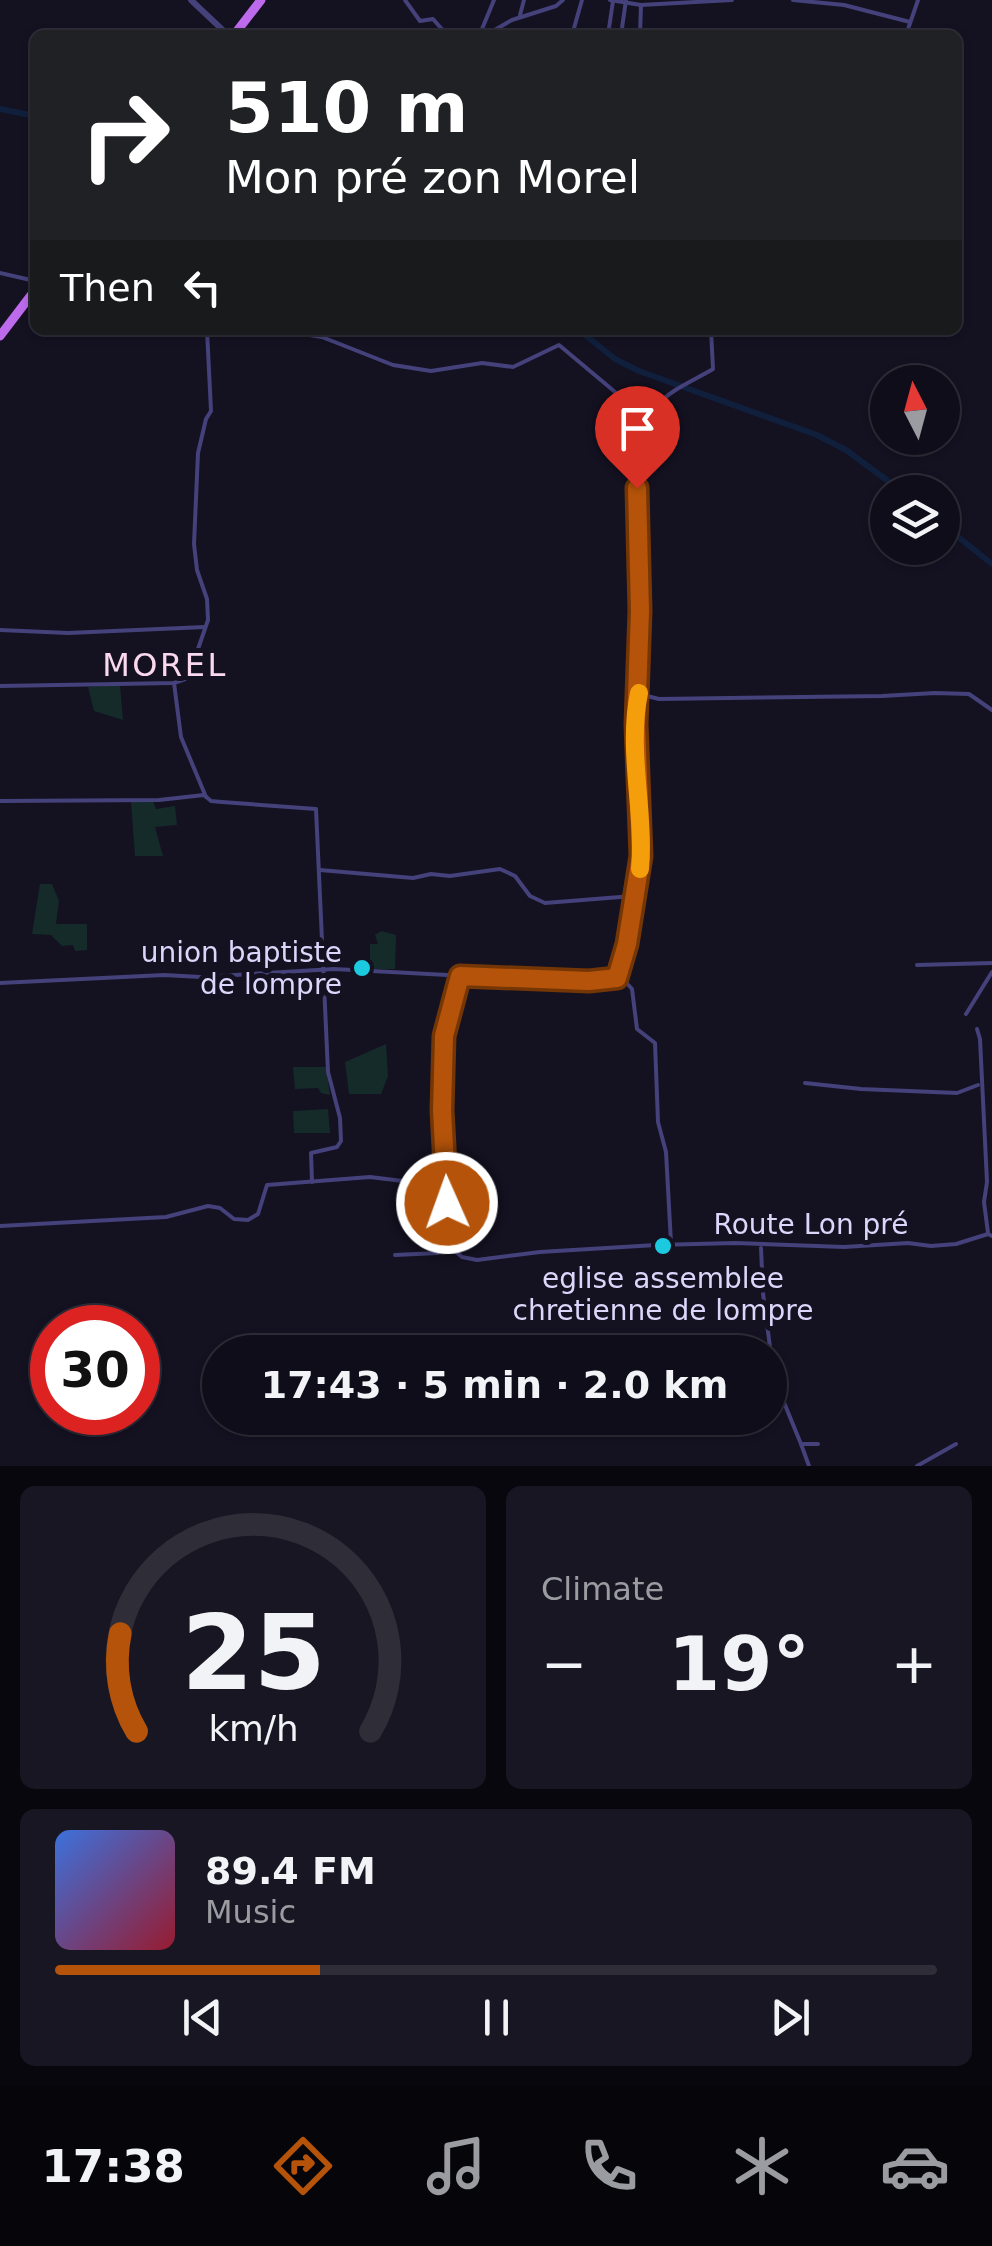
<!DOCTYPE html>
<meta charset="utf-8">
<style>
:root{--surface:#0f0d19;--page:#181622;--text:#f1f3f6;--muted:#9b9ca2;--line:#2f2d38;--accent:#b45309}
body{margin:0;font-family:"DejaVu Sans",sans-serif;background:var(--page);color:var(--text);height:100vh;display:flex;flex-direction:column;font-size:38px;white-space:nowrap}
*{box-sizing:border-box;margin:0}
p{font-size:32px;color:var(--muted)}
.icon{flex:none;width:55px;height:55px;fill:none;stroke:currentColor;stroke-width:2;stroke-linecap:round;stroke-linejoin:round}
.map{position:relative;height:1466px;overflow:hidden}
.side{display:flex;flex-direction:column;gap:20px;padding:20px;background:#08070e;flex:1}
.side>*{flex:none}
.guide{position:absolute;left:30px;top:30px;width:932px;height:305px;border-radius:15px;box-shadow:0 2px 8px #0004,0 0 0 2px var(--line);background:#202124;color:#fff;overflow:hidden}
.needle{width:65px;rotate:354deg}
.controls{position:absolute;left:870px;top:365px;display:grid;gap:20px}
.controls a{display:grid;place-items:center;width:90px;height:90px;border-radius:50%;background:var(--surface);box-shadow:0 2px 8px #0004,0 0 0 2px var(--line);font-size:50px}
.speed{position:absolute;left:30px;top:1305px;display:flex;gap:20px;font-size:50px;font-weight:700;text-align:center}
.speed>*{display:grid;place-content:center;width:130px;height:130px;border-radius:50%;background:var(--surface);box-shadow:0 2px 8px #0004,0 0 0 2px var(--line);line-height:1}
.speed .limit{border:15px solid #d22;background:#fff;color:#111}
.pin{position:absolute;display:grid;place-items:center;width:85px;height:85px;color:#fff;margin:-102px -42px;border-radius:50% 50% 50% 0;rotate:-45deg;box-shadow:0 0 10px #0007}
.pin .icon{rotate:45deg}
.me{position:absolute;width:110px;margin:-55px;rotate:358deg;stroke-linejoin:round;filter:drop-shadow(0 0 8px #0008)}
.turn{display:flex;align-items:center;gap:35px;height:210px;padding:0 30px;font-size:45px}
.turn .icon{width:130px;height:130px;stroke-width:2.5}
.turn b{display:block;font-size:70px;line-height:85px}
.then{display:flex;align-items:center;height:95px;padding:0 30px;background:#0003;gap:20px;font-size:38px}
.big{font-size:75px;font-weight:600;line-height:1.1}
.side .card{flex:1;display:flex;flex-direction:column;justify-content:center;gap:15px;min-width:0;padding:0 35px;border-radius:15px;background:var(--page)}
.side .dial{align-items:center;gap:0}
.dial svg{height:260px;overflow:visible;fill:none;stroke:var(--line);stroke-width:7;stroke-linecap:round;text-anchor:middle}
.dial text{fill:var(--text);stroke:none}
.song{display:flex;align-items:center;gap:30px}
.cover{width:120px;height:120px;border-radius:15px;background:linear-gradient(135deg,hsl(220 70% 55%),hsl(350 70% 35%))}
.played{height:10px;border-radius:5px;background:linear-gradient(90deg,var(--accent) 30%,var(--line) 30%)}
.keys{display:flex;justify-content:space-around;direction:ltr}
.heat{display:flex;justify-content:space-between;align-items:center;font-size:55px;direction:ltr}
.side .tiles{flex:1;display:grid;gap:20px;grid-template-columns:1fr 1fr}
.card:last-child{grid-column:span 2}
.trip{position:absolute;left:202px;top:1335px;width:585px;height:100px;border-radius:50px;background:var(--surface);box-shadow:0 2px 8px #0004,0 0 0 2px var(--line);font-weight:600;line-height:100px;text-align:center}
.dock{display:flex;height:160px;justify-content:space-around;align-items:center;background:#06050a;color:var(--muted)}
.dock .icon{width:70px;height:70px}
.dock .on{color:var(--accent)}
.dock b{font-size:45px;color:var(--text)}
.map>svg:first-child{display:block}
.green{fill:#142b2a}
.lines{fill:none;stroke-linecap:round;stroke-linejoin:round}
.river{stroke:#101f3b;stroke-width:6}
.minor{stroke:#44417b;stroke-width:4}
.tertiary{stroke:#44417b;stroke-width:6}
.primary{stroke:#bd6bec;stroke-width:9}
.route-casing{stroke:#753606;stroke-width:25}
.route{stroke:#b45309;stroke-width:18}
.slow{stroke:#f59e0b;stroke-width:18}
.poi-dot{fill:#1ccadf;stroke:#141121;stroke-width:4}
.labels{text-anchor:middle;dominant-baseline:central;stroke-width:10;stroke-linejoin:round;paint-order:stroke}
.poi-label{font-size:28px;fill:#dbd6fa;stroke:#141121;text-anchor:end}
.street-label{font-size:28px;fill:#dbd6fa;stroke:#141121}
.quarter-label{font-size:32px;letter-spacing:2.5px;fill:#fad8ed;stroke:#141121}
</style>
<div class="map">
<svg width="992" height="1466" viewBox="0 0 992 1466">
<rect width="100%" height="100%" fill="#141121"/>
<g class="green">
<polygon points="120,685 123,720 94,711 88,687"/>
<polygon points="153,801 156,809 175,806 177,825 155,827 163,856 135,856 131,802"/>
<polygon points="40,884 52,884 59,901 56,924 87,924 87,950 75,951 73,945 62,946 51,935 32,934"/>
<polygon points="381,931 396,935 395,969 370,969 370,944 378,944 375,935"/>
<polygon points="386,1044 388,1076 381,1094 349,1094 345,1062"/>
<polygon points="293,1067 326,1067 330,1095 321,1093 318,1088 295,1089"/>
<polygon points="328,1109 330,1133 294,1133 293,1111"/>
</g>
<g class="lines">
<g class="river">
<polyline points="0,109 35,116"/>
<polyline points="579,330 615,359 639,371 817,435 846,450 903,492"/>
<polyline points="942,524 992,564"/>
</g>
<g class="minor">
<polyline points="405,0 420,21 433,19 447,35"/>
<polyline points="610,0 641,5 732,0"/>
<polyline points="793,0 844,5 910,22"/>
<polyline points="520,15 524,0"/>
<polyline points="483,35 482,29 494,0"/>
<polyline points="486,35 512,20 556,6 563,0"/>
<polyline points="572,35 582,0"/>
<polyline points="608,35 613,1"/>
<polyline points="621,35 626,0"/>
<polyline points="640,35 641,5"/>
<polyline points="906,35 918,0"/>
<polyline points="0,273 35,281"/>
<polyline points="278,330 322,337 393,365 431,371 482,363 513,367 559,345 633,407 641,430 636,502 640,611 637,751 641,856 627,944 617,978"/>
<path d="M 633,407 L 657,406 C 669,390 695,380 713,369 L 711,330"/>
<polyline points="0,630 68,633 205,627"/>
<polyline points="174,683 181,737 206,797"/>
<polyline points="0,686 174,683 188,678 208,620 207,599 197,570 194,544 198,453 206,419 211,411 207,330"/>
<polyline points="639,694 659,699 882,696 935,693 969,694 992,710"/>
<polyline points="0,801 159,800 204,795 211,801 222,802 316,809 328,1072 340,1118 341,1141 337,1147 311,1153 312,1182"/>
<polyline points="320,870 413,878 431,874 450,876 500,869 515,876 530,896 545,903 633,896"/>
<polyline points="917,965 992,963"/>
<polyline points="0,983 164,975 201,977 334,969 504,978 599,981 622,978 632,989 637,1029 655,1043 658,1122 666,1152 671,1243"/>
<polyline points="966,1014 992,972"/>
<polyline points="977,1029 980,1039 987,1182 984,1202 988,1233"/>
<polyline points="805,1083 861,1089 957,1093 978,1085"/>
<path d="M 444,1186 C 450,1161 444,1133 442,1108 C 439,1059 448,1021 460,976"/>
<polyline points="0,1226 166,1217 208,1206 220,1208 234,1219 248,1220 258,1214 267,1185 370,1177 444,1186 450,1247 462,1257 477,1260 540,1252 656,1245 735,1243 844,1247 908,1243 931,1246 956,1244 988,1234 992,1236"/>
<polyline points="761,1248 763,1293 774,1378 801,1444 818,1444"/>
<polyline points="395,1255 438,1253 450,1247"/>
<polyline points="801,1444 809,1466"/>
<polyline points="917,1466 956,1444"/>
</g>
<polyline class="tertiary" points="191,0 228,35"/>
<g class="primary">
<polyline points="234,35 261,0"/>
<polyline points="0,336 35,290"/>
</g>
</g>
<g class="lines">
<g class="route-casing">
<polyline id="route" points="447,1203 442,1110 444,1036 460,976 589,981 617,978 627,944 641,856 636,724 640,611 637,488"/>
</g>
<use href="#route" class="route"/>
<path class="slow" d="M 639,693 C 627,751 645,811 640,869"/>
</g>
<g class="poi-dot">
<circle cx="362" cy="968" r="10"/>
<circle cx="663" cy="1246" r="10"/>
</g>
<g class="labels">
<g class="poi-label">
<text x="342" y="952">union baptiste<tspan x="342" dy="32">de lompre</tspan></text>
<text x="663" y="1278" text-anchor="middle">eglise assemblee<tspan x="663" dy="32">chretienne de lompre</tspan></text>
</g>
<g class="street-label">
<text x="811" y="1224">Route Lon pré</text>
</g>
<g class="quarter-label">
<text x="165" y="665">MOREL</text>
</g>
</g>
</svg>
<div class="controls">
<a><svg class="needle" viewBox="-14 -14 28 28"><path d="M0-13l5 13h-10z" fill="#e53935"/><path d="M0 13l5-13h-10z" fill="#9b9ca2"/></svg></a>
<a><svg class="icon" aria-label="layers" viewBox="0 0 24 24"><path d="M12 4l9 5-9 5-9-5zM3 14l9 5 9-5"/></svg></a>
</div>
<div class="speed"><div class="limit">30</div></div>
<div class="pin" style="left:637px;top:488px;background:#d93025"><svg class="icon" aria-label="arrive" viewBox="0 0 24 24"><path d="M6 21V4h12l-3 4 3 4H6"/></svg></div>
<svg class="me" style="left:447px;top:1203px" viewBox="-20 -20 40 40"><circle r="17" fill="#b45309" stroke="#fff" stroke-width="3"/><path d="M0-11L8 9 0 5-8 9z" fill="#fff"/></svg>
<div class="trip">17:43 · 5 min · 2.0 km</div>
<div class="guide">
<div class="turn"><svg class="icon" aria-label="right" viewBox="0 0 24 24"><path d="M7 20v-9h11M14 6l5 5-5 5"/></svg><div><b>510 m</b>Mon pré zon Morel</div></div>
<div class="then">Then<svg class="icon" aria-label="left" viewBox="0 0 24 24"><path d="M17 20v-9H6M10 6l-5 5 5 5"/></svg></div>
</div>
</div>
<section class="side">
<div class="tiles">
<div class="card dial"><svg viewBox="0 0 100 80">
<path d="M14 69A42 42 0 1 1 86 69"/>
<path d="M14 69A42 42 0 0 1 9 39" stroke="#b45309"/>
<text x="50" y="56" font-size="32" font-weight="700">25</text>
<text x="50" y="72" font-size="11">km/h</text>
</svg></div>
<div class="card"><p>Climate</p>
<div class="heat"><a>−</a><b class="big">19°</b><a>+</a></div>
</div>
<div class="card">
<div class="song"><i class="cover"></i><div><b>89.4 FM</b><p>Music</p></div></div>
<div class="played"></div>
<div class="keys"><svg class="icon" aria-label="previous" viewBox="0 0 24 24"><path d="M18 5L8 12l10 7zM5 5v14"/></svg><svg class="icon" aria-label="pause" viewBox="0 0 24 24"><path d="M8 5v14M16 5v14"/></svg><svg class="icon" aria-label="next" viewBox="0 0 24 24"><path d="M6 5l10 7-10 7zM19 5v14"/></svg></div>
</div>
</div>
</section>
<nav class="dock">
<b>17:38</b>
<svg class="icon on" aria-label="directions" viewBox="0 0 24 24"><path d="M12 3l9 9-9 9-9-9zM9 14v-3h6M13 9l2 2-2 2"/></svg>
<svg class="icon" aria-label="music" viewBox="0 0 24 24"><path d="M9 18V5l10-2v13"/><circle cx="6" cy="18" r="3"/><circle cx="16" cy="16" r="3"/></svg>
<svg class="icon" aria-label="phone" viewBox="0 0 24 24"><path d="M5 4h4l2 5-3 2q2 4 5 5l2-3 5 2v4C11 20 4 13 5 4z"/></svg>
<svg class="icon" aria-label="climate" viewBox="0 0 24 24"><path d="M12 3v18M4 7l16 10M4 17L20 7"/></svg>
<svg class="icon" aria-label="car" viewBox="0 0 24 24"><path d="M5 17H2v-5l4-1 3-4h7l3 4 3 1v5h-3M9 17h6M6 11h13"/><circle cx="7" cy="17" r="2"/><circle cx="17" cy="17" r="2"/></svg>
</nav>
